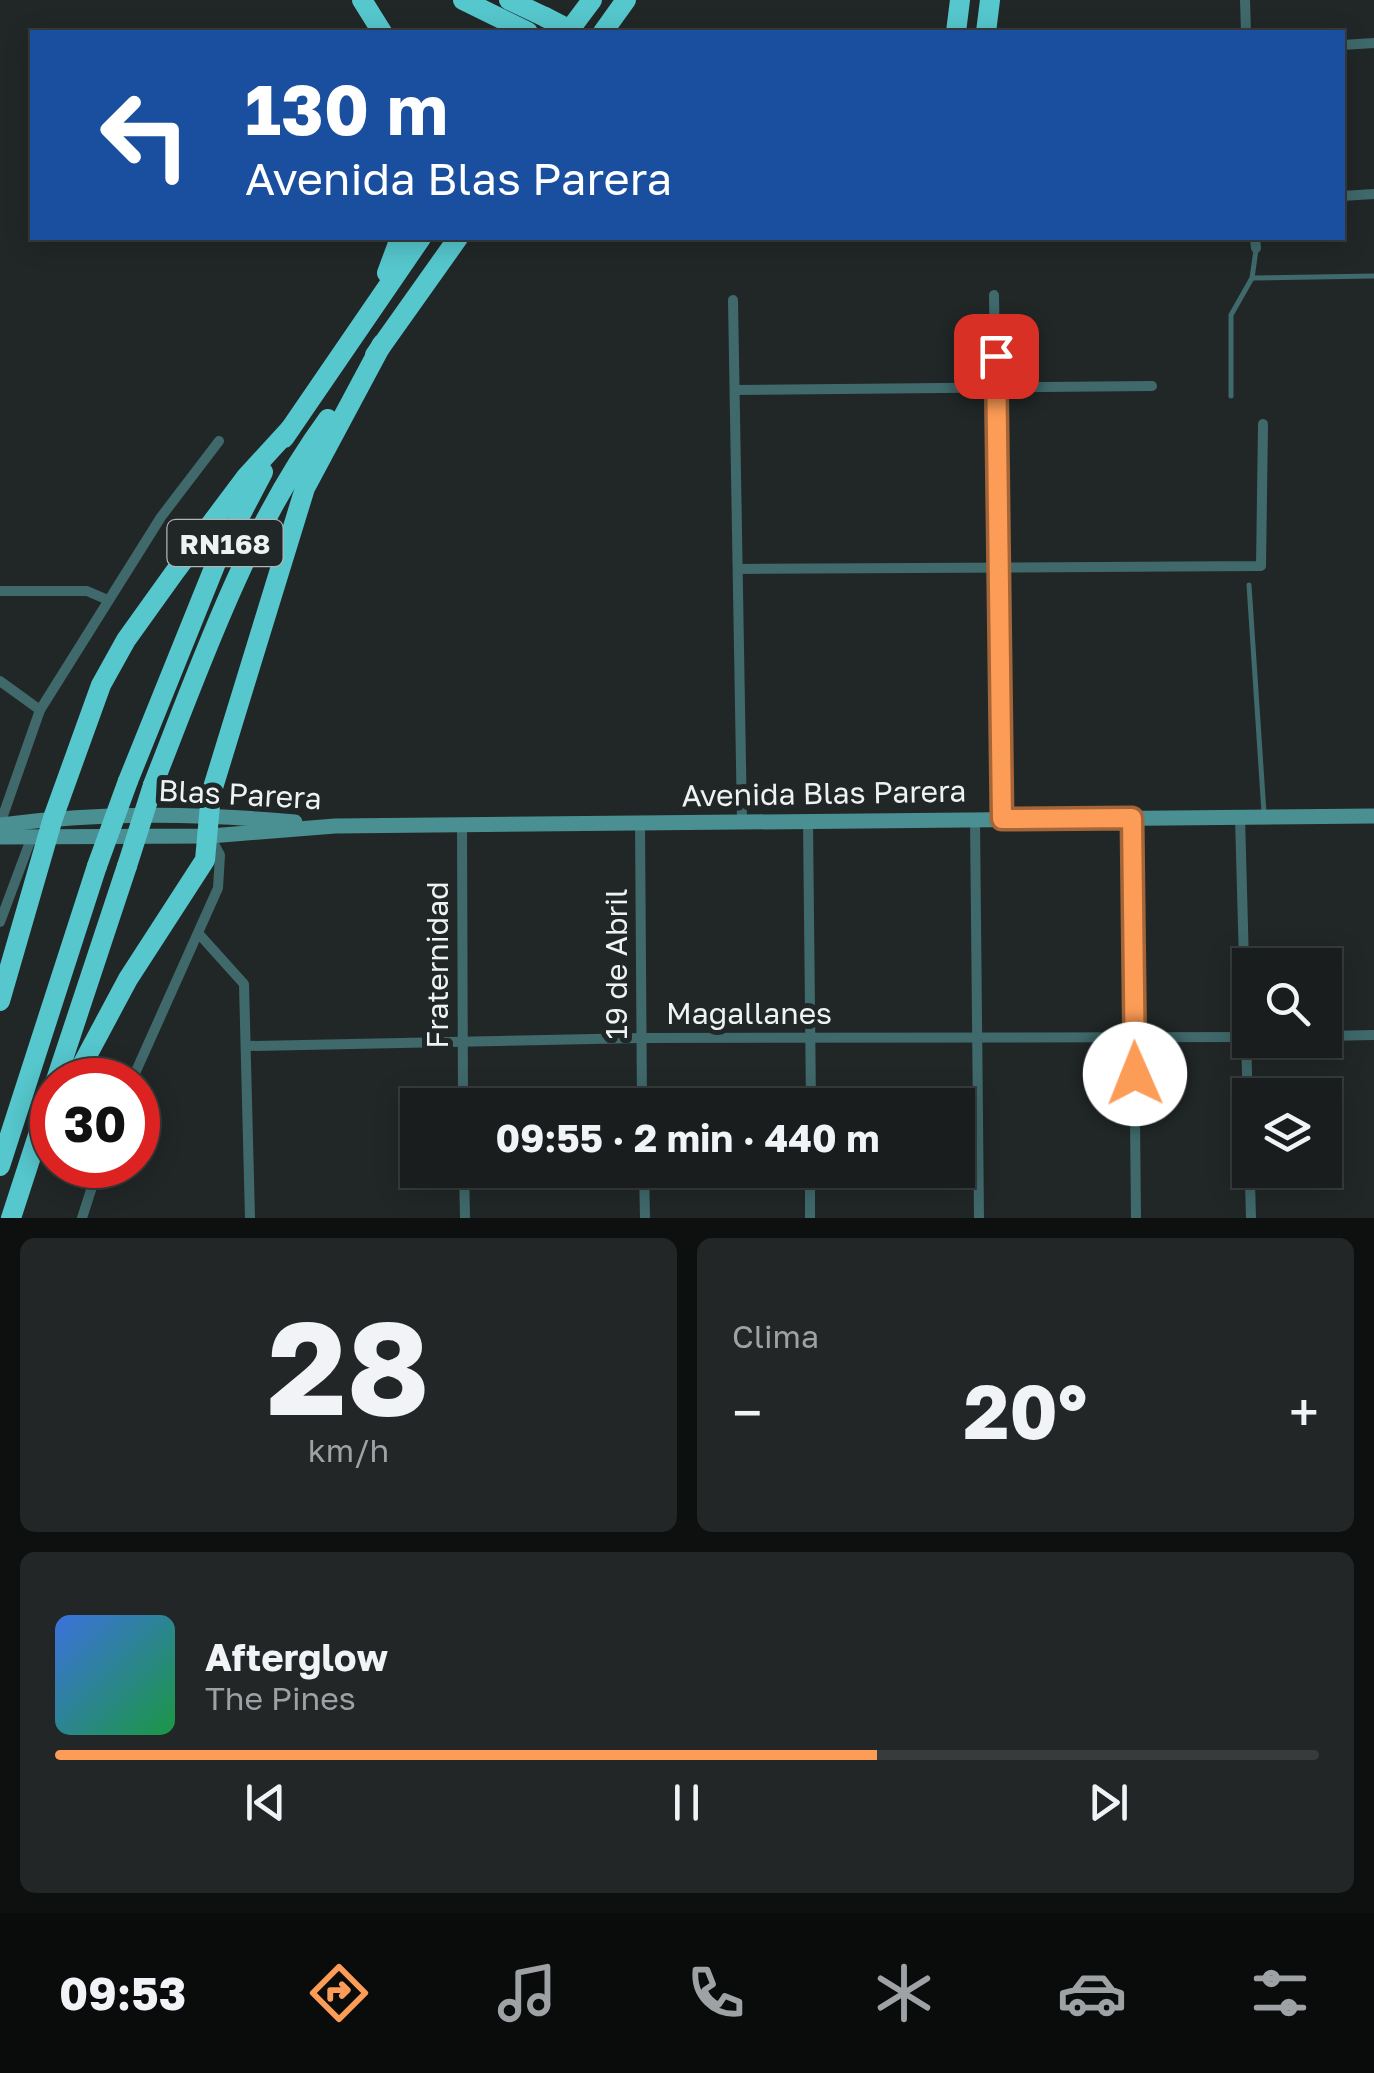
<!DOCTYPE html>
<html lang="es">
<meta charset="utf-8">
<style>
:root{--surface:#191d1d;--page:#222626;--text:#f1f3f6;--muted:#9fa2a4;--line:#373b3b;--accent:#fd9c56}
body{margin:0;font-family:"Golos Text",sans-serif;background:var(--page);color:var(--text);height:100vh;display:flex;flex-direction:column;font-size:38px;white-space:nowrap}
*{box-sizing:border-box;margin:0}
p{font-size:32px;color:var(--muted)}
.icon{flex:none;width:55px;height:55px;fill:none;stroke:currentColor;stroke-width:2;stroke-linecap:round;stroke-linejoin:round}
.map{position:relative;height:1218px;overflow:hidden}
.side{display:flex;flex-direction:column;gap:20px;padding:20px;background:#0e1010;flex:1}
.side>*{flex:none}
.top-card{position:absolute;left:30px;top:30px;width:1315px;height:210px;border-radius:0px;box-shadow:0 5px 25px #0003,0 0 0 2px var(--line);background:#1a4fa0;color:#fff;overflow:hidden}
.controls{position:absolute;left:1232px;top:948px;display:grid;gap:20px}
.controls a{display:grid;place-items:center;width:110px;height:110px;border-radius:0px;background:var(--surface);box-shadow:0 5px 25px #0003,0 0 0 2px var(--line);font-size:50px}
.speed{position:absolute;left:30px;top:1058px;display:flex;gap:20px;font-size:50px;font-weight:700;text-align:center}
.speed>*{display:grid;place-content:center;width:130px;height:130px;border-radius:50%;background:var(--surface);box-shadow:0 5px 25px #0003,0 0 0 2px var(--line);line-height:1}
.speed .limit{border:15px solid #d22;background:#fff;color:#111}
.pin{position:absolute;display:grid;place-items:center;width:85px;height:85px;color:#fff;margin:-42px;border-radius:20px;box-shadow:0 5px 15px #0006}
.me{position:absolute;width:110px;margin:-55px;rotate:359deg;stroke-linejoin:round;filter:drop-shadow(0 0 8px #0008)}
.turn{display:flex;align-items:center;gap:35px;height:210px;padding:0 50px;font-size:45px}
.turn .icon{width:130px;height:130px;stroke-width:2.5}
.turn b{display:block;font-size:70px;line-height:85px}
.big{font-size:75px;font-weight:700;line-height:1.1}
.side .card{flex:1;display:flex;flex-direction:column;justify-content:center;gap:15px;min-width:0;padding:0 35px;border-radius:15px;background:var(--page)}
.side .dial{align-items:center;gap:0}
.dial b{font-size:130px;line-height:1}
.song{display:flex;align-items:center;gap:30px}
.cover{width:120px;height:120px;border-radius:15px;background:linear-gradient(135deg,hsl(220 70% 55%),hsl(140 70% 35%))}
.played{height:10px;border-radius:5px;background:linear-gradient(90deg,var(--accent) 65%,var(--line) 65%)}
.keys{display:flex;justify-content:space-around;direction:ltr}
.heat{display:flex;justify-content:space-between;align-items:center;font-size:55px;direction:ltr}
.side .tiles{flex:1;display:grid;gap:20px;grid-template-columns:1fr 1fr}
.card:last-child{grid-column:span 2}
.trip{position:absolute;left:400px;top:1088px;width:575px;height:100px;border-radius:0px;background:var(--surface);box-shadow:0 5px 25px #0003,0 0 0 2px var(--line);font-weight:700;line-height:100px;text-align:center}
.dock{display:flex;height:160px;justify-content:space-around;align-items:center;background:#0a0c0c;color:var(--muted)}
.dock .icon{width:70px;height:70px}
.dock .active{color:var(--accent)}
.dock b{font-size:45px;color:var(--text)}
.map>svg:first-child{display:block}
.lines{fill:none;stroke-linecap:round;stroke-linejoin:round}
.lane{stroke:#40696b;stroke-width:5}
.street{stroke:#40696b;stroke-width:10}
.secondary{stroke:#4a8f92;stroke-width:15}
.highway{stroke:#55c7cd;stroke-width:20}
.highway-bridge{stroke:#55c7cd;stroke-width:20}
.route-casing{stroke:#a46538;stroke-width:25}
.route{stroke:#fd9c56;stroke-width:18}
.labels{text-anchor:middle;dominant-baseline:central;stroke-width:10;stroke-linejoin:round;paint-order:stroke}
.shield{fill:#212727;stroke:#b0b5b5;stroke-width:2.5}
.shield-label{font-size:28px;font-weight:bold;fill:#eef2f2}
.street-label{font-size:30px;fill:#eef2f2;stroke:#212727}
</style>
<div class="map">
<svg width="1374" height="1218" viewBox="0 0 1374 1218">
<rect width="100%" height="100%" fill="#212727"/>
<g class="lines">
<g class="lane">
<polyline points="1252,278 1374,276"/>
<polyline points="1231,396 1231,315 1252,278 1256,250"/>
<polyline points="1249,585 1264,813"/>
</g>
<g class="street">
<polyline points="1245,0 1246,32"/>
<polyline points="1342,45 1374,43"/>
<polyline points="1342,196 1374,194"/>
<polyline points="1255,238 1256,248"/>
<polyline points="994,295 1002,819"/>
<polyline points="733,300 742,822"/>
<polyline points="735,390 1152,386"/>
<polyline points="738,569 1261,566 1263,424"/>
<polyline points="0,591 87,591 108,600"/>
<polyline points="0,681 40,710"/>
<polyline points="1240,817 1251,1218"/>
<polyline points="1132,818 1136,1218"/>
<polyline points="975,819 979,1218"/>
<polyline points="808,821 811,1105"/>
<polyline points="640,823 642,1105"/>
<polyline points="0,824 40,710 161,517 219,441"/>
<polyline points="462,826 463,1105"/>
<polyline points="0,922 31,839"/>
<polyline points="199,934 244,984 250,1218"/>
<polyline points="1325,1036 1374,1035"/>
<polyline points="248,1046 641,1038 1250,1037"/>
<polyline points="132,1080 218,888 220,855 211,838"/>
<polyline points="464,1170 465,1218"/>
<polyline points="644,1170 645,1218"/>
<polyline points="82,1218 99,1165"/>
<polyline points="810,1218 810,1170"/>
</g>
<g class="secondary">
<path d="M 0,825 C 98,812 197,813 295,822"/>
<polyline points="0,837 210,836 335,826 1374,816"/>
</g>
<g class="highway">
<polyline points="362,0 382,32"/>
<polyline points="463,0 528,32"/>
<polyline points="509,0 545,17"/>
<polyline points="568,32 592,0"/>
<polyline points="603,32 626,0"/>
<polyline points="956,32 960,0"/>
<polyline points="986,32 990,0"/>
<polyline points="387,273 400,238"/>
<polyline points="375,355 458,238"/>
<polyline points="284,438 421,238"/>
<polyline points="128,781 218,558 263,472"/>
<path d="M 153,785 C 203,658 247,530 328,419"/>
<polyline points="0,1001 53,818 101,685 126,640 174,573 246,477 290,429"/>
<polyline points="56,1080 127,866"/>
<polyline points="74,1080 128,979 205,860 211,794 305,488 382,344"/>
<polyline points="0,1166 97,866"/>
<polyline points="11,1218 52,1092"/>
</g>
<g class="highway-bridge">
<polyline points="545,17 574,32"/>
<polyline points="97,866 128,781"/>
<polyline points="127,866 153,785"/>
</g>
</g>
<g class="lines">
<g class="route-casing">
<polyline id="route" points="996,356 1002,819 1132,818 1135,1074"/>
</g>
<use href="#route" class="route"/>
</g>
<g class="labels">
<rect class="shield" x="167.5" y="520" width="115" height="46" rx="8"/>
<g class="shield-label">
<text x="225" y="543">RN168</text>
</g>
<g class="street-label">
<text transform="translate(824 793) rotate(-1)">Avenida Blas Parera</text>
<text transform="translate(240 794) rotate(3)">Blas Parera</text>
<text transform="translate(616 964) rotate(-90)">19 de Abril</text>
<text transform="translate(437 965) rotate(-90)">Fraternidad</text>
<text x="749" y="1013">Magallanes</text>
</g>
</g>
</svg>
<div class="controls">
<a><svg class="icon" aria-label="search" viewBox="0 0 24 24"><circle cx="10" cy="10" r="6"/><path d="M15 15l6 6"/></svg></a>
<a><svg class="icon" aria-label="layers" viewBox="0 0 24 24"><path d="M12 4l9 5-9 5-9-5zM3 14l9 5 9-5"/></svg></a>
</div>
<div class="speed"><div class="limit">30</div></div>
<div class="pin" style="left:996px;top:356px;background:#d93025"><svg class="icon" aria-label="arrive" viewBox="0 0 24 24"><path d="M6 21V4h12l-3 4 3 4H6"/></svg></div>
<svg class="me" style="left:1135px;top:1074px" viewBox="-20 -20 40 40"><circle r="19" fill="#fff"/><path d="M0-13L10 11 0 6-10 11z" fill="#fd9c56"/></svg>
<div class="trip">09:55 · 2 min · 440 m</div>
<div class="top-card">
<div class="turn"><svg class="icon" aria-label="left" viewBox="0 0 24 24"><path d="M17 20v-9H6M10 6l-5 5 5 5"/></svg><div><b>130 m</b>Avenida Blas Parera</div></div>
</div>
</div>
<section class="side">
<div class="tiles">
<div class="card dial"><b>28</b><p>km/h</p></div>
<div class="card"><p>Clima</p>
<div class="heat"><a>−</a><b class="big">20°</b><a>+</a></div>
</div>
<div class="card">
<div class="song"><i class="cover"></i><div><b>Afterglow</b><p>The Pines</p></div></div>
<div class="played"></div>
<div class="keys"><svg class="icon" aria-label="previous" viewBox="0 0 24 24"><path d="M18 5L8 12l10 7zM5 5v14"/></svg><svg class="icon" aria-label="pause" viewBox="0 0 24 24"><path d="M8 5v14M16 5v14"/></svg><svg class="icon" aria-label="next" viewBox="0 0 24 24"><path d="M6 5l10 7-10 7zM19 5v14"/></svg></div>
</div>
</div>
</section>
<nav class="dock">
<b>09:53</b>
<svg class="icon active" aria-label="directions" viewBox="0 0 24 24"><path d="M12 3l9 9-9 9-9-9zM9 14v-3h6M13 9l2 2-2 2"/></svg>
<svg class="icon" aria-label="music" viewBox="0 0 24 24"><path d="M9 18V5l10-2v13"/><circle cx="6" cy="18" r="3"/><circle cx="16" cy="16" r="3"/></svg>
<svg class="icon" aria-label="phone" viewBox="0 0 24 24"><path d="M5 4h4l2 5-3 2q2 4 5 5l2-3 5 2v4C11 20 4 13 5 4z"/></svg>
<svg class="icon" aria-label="climate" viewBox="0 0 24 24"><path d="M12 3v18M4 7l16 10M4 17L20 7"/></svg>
<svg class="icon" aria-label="car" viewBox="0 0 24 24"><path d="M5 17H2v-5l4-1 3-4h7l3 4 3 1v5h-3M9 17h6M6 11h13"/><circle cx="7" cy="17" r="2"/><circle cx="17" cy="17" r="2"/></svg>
<svg class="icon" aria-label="filters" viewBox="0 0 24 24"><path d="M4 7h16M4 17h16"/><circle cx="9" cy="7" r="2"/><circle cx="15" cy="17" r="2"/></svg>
</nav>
